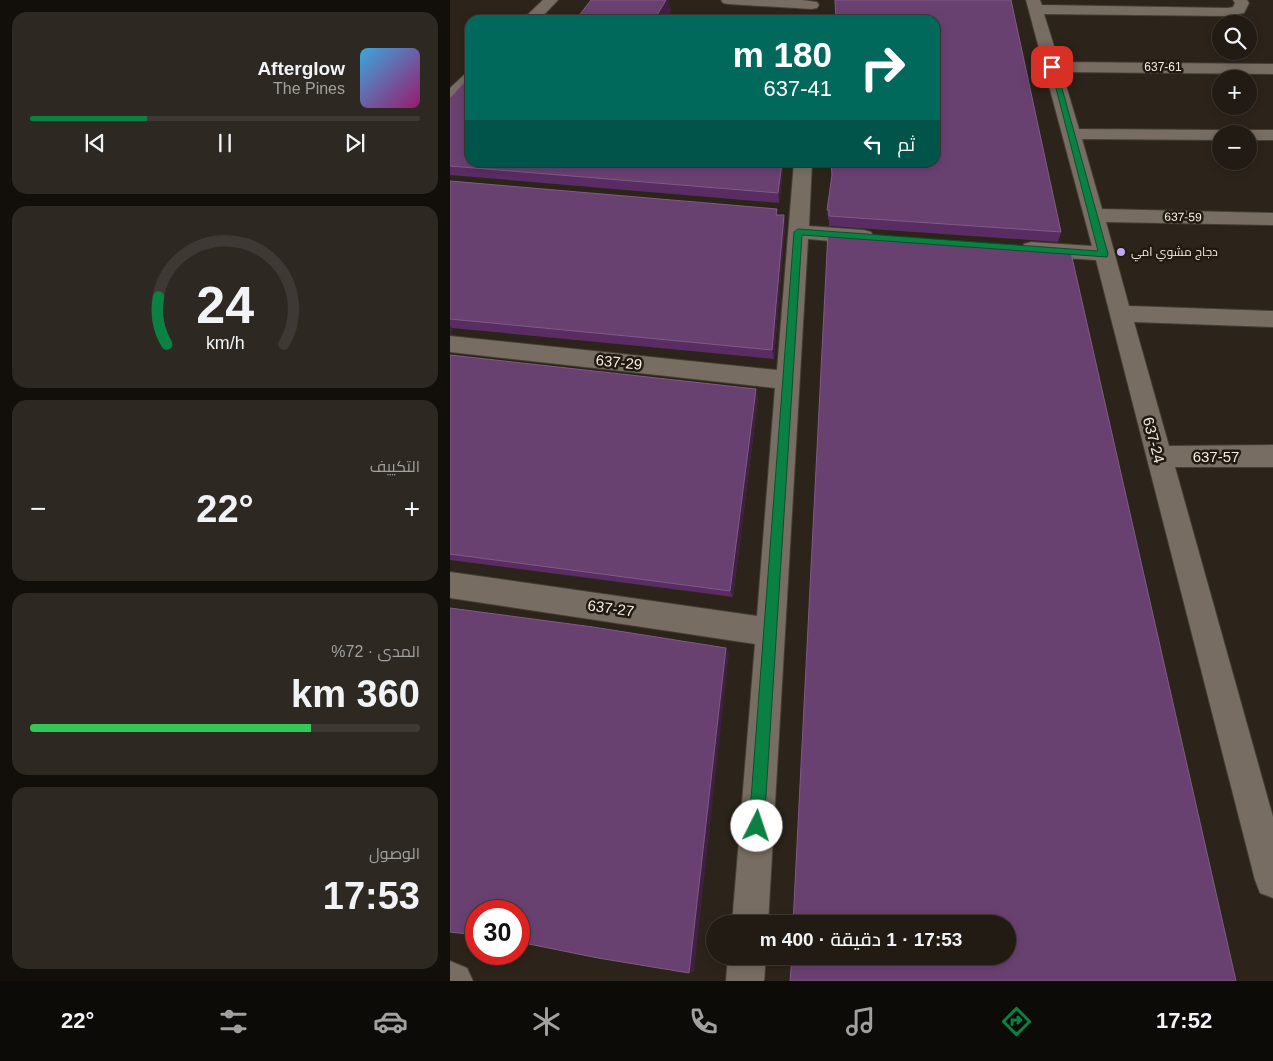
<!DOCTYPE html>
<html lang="ar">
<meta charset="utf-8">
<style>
:root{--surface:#211b14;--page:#2d2822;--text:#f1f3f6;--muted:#a2a1a0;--line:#3e3934;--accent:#0b8043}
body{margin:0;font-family:Arial,Cairo,sans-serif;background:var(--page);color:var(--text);direction:rtl;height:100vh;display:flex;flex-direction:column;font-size:19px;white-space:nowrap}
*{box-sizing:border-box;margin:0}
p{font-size:16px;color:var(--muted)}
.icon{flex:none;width:28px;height:28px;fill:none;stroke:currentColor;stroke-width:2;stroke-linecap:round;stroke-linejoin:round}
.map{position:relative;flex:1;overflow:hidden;direction:ltr}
.sheet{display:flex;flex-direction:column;gap:12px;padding:12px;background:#120f0b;width:450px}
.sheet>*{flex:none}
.hud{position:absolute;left:15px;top:15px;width:475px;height:152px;border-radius:15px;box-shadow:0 2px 8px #0003,0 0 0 1px var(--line);direction:rtl;background:#00695c;color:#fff;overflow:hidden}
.tools{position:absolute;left:762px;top:15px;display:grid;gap:10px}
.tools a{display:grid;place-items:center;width:45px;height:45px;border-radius:50%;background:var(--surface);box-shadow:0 2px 8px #0003,0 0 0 1px var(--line);font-size:25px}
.speed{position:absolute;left:15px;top:900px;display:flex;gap:10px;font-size:25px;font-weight:700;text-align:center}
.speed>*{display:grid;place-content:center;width:65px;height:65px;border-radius:50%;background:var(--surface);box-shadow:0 2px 8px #0003,0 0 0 1px var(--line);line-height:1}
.speed .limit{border:8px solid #d22;background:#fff;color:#111}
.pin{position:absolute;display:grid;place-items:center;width:42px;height:42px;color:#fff;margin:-21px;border-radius:10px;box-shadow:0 2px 8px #0006}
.me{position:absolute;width:55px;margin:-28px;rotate:4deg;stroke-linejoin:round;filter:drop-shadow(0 0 4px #0008)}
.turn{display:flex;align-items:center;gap:18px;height:105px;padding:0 25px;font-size:22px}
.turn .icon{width:65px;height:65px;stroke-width:2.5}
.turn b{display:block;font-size:35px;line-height:42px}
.then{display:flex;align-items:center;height:48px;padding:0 25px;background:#0003;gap:10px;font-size:19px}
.big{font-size:38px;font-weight:600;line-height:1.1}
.sheet .tile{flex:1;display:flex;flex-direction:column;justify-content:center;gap:8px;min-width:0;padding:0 18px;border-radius:15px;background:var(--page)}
.sheet .dial{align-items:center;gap:0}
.dial svg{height:130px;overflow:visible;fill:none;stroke:var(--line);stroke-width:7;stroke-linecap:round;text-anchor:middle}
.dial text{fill:var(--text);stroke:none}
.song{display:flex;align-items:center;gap:15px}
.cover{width:60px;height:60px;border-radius:8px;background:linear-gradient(135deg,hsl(200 70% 55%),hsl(320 70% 35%))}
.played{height:5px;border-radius:2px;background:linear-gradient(90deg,var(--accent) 30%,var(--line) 30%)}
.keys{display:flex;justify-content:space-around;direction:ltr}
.heat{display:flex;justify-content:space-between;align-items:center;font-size:28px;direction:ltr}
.charge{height:8px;border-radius:4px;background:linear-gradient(90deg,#34c759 72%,var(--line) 0)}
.trip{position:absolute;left:256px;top:915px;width:310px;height:50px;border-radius:25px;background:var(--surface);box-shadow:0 2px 8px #0003,0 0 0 1px var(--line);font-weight:600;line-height:50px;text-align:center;direction:rtl}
.dock{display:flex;height:80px;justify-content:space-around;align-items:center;background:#0d0b08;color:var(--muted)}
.dock .icon{width:35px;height:35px}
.dock .active{color:var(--accent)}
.dock b{font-size:22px;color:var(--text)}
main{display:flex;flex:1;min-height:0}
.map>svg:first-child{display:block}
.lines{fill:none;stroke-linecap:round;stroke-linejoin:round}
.street-casing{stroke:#453e36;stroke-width:2}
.street{fill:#776d62;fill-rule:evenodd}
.wall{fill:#592c63}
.shaded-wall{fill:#402040}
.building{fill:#694171;stroke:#7e5c83}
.route{fill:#0b8043;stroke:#07532c}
.poi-dot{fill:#c2a8f2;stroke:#221a11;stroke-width:2}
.labels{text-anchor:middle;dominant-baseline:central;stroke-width:5;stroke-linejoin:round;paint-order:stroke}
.far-street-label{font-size:12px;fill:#f2ece6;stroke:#221a11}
.far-poi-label{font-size:12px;fill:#f2ece6;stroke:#221a11;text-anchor:start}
.street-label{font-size:15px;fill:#f2ece6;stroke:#221a11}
</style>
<main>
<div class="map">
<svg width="823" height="981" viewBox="0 0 823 981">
<rect width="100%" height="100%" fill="#2c241a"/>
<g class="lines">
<g class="street-casing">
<g id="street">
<polygon points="93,0 108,0 89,20 72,20"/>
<polygon points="271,0 352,0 367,2 369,5 367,8 362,9 278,4 273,3"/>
<polygon points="576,0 590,0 592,5 778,8 783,7 785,3 783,0 797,0 799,3 794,13 778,16 594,14 609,62 823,64 823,74 612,72 629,129 771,130 779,134 771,134 771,140 632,139 652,209 823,213 823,225 656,222 679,306 823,311 823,327 684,322 719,446 823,445 823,467 725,467 823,817 823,898 810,893 805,880 646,260 581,256 574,254 571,249 574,244 581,242 642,246"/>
<polygon points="20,73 20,87 6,101 0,102 0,88 14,75"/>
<polygon points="799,130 823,130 823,140 799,140 799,134 791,134"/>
<polygon points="344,162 362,162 359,226 414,230 421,232 424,237 421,242 414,244 358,239 318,924 282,924 305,644 0,598 0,572 307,616 325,388 0,352 0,336 327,370"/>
<polygon points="278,956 316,956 314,981 276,981"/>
<polygon points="0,961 17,968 23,981 0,981"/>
</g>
</g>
<use href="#street" class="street"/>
</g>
<g class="wall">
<polygon points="221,10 215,20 130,20 128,17"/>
<polygon points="0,98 334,162 329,203 0,175"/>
<polygon points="380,162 485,162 611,232 608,242 379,226 379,220 378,219 377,210 382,177"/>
<polygon points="0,181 327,209 327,215 334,215 335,225 324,359 2,328 1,334 0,335"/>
<polygon points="0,355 308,398 283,597 0,560"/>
</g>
<g class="shaded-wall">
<polygon points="216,0 219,0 221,10 215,20 204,20"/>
<polygon points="332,162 334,162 329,203 328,193"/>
<polygon points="334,215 335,225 324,359 322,350"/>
<polygon points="0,326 2,328 1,334 0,335"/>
<polygon points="306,389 308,398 283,597 280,591"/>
<polygon points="276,648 279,653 244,971 239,973"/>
</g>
<g class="building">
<polygon points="141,0 216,0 204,20 177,20 128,17"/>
<polygon points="385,0 561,0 611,232 379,216 379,210 377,210 382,175 381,162 485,162 485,20 386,20"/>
<polygon points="20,76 20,162 332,162 328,193 0,166 0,98"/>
<polygon points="0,181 327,209 326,215 334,215 322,350 0,319"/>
<polygon points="378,232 615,250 615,252 621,253 786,981 340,981 342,956 558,956 558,924 343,924"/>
<polygon points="0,355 306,389 280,591 0,554"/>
<polygon points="0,608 143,627 276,648 239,973 148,958 69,942 69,911 26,911 26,935 0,932"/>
</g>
<polygon class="route" points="600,65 606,67 658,254 657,257 352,235 314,826 312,832 307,834 302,832 299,826 344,232 348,229 648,251"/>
<circle class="poi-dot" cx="671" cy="252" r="5"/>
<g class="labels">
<g class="far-street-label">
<text x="713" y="67">637-61</text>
<text transform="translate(733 217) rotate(1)">637-59</text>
</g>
<g class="far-poi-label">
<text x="681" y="252">دجاج مشوي امي</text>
</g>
<g class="street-label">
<text transform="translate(169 362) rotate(6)">637-29</text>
<text transform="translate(704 440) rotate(75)">637-24</text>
<text x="766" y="456">637-57</text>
<text transform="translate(161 608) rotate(8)">637-27</text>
</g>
</g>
</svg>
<div class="tools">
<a><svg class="icon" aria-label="search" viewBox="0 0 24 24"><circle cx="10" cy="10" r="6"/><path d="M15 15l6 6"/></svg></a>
<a>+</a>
<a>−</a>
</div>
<div class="speed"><div class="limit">30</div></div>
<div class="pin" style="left:602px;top:67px;background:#d93025"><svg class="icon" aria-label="arrive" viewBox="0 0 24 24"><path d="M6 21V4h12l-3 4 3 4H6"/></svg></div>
<svg class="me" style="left:307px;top:826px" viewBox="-20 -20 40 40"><circle r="19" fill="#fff"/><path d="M0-13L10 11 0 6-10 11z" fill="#0b8043"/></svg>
<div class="trip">17:53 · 1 دقيقة · 400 m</div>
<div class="hud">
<div class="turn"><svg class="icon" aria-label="right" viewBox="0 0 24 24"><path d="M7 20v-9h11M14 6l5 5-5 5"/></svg><div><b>180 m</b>637-41</div></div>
<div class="then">ثم<svg class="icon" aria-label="left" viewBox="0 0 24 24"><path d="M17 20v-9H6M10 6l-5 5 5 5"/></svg></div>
</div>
</div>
<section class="sheet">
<div class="tile">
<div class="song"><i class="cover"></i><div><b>Afterglow</b><p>The Pines</p></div></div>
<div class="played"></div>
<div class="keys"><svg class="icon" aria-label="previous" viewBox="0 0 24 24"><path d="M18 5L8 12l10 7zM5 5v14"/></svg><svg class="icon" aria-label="pause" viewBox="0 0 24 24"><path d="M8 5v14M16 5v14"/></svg><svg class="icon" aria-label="next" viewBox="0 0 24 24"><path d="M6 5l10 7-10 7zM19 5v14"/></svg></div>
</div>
<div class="tile dial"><svg viewBox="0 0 100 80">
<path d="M14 69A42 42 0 1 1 86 69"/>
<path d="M14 69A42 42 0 0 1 9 40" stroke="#0b8043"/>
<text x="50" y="56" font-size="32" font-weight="700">24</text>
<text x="50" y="72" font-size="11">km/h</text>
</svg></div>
<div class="tile"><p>التكييف</p>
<div class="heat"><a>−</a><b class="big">22°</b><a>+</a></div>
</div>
<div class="tile"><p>المدى · 72%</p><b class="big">360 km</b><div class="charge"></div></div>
<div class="tile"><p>الوصول</p><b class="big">17:53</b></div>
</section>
</main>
<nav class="dock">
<b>17:52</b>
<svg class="icon active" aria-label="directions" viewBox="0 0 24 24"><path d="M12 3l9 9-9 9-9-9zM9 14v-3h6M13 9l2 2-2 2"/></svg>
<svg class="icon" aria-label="music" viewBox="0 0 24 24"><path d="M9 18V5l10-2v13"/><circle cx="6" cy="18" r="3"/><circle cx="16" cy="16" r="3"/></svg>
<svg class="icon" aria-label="phone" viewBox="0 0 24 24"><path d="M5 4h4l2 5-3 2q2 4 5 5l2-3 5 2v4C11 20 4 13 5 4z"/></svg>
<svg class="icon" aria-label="climate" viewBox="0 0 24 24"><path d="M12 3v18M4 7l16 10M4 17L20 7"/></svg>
<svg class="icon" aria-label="car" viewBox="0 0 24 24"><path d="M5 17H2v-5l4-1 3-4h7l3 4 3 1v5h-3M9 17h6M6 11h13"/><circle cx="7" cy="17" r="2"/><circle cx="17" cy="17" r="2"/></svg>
<svg class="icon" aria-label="filters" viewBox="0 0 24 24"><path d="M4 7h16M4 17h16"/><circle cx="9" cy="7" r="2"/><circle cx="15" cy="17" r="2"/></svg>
<b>22°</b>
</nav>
